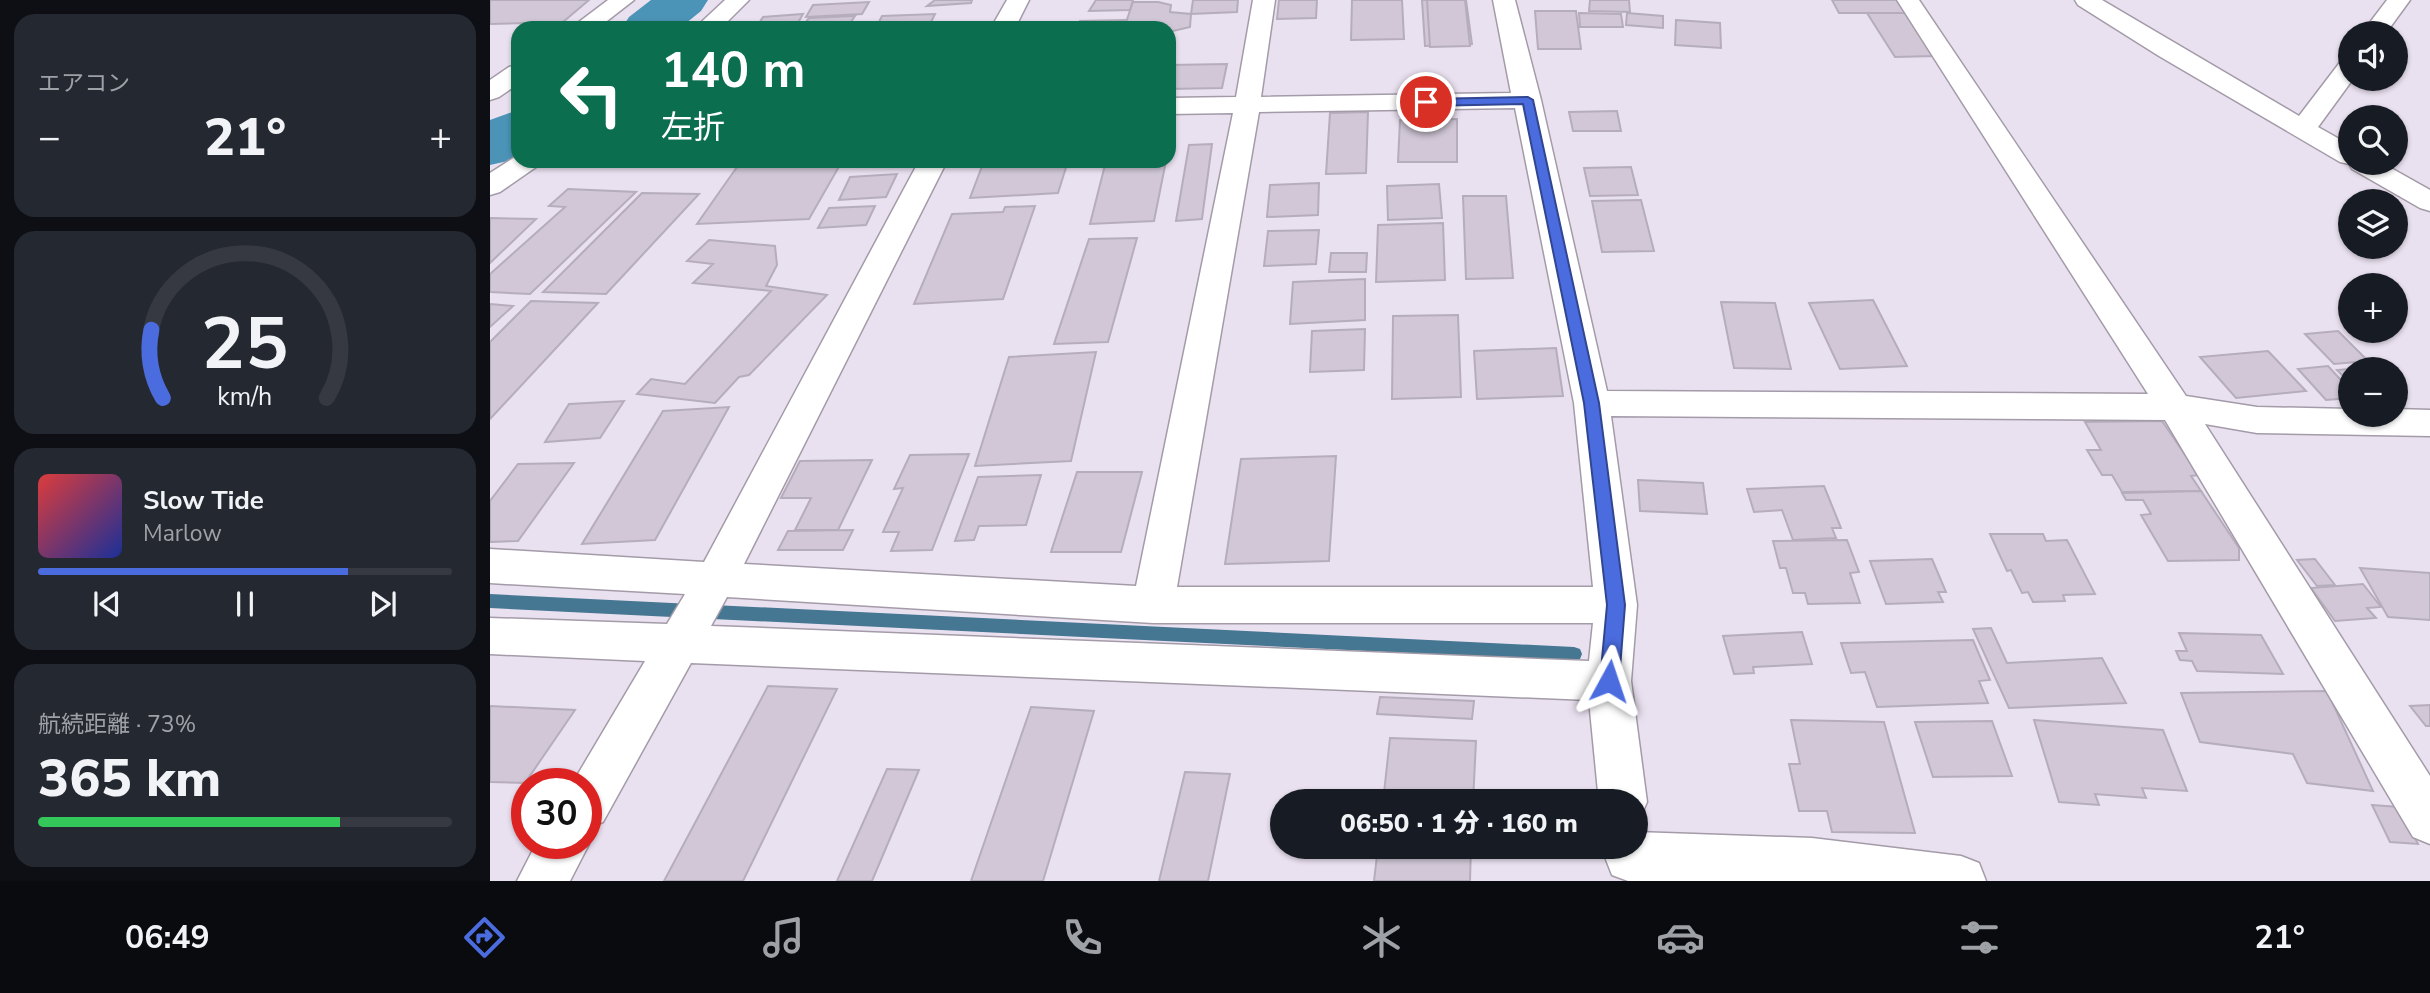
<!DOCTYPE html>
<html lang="ja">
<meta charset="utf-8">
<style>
:root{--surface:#171b24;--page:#242831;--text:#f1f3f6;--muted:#9ea1a6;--line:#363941;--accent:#4b6cdf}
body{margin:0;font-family:"Nunito Sans","Noto Sans JP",sans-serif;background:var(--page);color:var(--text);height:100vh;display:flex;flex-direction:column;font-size:26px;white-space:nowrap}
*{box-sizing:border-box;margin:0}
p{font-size:23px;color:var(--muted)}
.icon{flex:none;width:38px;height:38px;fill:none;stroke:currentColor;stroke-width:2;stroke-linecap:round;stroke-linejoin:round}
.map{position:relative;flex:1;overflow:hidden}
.details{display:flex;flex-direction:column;gap:14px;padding:14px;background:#0d0f14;width:490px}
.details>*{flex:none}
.guide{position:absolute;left:21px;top:21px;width:665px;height:147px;border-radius:21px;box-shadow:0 2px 5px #0004;background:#0b6e4f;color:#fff;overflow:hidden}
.controls{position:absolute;left:1848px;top:21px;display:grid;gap:14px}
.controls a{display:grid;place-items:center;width:70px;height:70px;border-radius:50%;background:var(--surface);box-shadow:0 2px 5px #0004;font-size:35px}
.speed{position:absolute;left:21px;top:768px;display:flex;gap:14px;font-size:35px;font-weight:700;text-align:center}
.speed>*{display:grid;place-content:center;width:91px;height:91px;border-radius:50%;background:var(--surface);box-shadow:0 2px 5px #0004;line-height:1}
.speed .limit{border:10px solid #d22;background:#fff;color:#111}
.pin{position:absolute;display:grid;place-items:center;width:60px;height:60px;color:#fff;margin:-30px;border:4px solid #fff;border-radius:50%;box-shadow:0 2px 7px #0007}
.me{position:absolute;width:77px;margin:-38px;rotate:5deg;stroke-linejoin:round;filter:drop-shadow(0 0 5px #0008)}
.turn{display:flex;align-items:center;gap:24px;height:147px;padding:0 35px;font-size:32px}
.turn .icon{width:91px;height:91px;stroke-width:2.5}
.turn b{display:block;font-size:49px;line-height:60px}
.big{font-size:52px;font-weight:800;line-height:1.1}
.details .card{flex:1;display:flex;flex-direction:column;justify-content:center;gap:10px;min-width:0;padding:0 24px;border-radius:21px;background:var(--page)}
.details .dial{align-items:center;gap:0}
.dial svg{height:182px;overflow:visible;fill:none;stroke:var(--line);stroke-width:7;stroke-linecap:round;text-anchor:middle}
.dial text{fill:var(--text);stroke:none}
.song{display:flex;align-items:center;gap:21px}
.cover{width:84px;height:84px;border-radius:10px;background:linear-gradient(135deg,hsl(0 70% 55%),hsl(230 70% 35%))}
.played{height:7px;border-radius:4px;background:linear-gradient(90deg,var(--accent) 75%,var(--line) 75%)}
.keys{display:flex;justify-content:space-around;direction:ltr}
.heat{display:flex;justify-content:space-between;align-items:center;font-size:38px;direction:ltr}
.charge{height:10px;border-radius:5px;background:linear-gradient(90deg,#34c759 73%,var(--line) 0)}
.trip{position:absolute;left:780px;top:789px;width:378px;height:70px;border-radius:35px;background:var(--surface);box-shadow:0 2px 5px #0004;font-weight:800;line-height:70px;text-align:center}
.tabs{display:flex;height:112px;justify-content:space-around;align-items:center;background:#090b0e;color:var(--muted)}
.tabs .icon{width:49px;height:49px}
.tabs .on{color:var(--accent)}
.tabs b{font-size:32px;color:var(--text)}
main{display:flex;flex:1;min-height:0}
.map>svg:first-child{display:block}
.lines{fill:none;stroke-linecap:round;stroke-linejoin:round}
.stream{fill:#457692;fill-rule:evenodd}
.river{fill:#4b93b7;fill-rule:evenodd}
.building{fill:#d1c7d7;stroke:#b6adbc;stroke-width:2}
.street-casing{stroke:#a49ba9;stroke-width:3}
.street{fill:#fff;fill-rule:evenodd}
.route{fill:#4b6cdf;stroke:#314691;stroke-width:2}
</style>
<main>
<section class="details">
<div class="card"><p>エアコン</p>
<div class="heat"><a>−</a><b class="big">21°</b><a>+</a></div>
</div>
<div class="card dial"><svg viewBox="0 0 100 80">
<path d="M14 69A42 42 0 1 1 86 69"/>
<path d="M14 69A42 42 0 0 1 9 39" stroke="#4b6cdf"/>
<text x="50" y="56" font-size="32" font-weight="700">25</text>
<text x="50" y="72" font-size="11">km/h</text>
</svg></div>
<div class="card">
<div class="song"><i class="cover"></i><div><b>Slow Tide</b><p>Marlow</p></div></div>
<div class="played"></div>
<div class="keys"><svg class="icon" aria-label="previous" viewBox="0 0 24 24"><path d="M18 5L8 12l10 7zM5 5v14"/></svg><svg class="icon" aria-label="pause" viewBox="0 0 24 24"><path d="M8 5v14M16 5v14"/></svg><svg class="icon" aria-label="next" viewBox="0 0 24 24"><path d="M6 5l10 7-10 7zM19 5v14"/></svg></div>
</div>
<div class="card"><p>航続距離 · 73%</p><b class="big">365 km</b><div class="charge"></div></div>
</section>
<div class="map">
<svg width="1940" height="881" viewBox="0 0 1940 881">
<rect width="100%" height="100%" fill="#eae1f0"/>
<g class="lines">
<polygon class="stream" points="0,594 1084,647 1090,649 1092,654 1090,659 1084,661 0,608"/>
<g class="river">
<polygon points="161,0 218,0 211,11 190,28 132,28 139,17"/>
<polygon points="28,110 28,155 22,160 0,165 0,120"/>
</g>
</g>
<g class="building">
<polygon points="0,0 99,0 73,22 0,24"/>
<polygon points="445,0 482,0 481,3 437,6"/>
<polygon points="606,0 643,0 640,10 599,11"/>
<polygon points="703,0 748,0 747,12 701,14"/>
<polygon points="789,0 827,0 826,18 787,19"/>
<polygon points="862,0 912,0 914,39 861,40"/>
<polygon points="932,0 976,0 982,44 935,46"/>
<polygon points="937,0 975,0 980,46 940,47"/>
<polygon points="1100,0 1139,0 1140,12 1099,11"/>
<polygon points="1342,0 1407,0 1416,13 1349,13"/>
<polygon points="379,2 372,14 316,17 323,5"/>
<polygon points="643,2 668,2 681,5 680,12 701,14 700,27 679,32 679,28 634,28"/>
<polygon points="1045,11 1086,11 1091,49 1048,49"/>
<polygon points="1089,13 1131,14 1133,27 1090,27"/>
<polygon points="1137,13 1173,16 1173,28 1136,25"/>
<polygon points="1377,13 1416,13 1445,56 1405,57"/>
<polygon points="313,14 305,28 266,28 273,17"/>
<polygon points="445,14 438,28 386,28 392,16"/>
<polygon points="364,16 357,28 314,28 321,18"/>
<polygon points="365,16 357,28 311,28 319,18"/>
<polygon points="637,20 634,28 588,28 590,21"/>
<polygon points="1186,20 1230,23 1231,48 1185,45"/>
<polygon points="737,64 732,88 679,89 679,65"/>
<polygon points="1127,111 1131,131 1083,131 1079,112"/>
<polygon points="878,112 876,173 836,174 840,113"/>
<polygon points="967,119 967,162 908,162 910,120"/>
<polygon points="722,144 712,219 686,221 699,145"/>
<polygon points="494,161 578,161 568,193 480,198"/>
<polygon points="616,161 676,161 664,221 600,224"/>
<polygon points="351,163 319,219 207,224 247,167"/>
<polygon points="1141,167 1148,195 1100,196 1094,168"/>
<polygon points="407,174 396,197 349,200 360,177"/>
<polygon points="829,183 828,215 777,217 780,185"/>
<polygon points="949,184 952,218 898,220 897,186"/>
<polygon points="78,189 146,192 40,294 0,292 0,274 75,207 59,206"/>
<polygon points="152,193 209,194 116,294 53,292"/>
<polygon points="973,196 1016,196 1023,278 976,279"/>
<polygon points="1151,200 1164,251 1112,252 1102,201"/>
<polygon points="385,206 376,225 328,228 339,208"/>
<polygon points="545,206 513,299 424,304 462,214 513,212 515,207"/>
<polygon points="0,218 46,219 0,263"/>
<polygon points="953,223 955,280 886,282 888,225"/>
<polygon points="829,230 826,264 774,266 778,231"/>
<polygon points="647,238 618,342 564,344 599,239"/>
<polygon points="219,240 285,246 287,265 276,286 337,295 259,375 249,377 225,403 147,394 161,379 195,384 281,291 203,283 223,264 197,261"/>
<polygon points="841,253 877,253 876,272 839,272"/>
<polygon points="875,279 875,320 800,324 803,282"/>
<polygon points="1383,300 1417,366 1350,369 1319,303"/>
<polygon points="41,301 108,303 0,419 0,342"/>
<polygon points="1231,302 1285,303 1301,369 1244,368"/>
<polygon points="0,304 23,306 0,327"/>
<polygon points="968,315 971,397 902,399 903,316"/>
<polygon points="875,329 874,370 820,372 822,331"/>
<polygon points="1848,331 1878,361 1844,364 1815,334"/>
<polygon points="1066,348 1073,396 987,399 984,351"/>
<polygon points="1778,351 1816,391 1746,398 1710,357"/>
<polygon points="606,352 581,461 485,466 519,357"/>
<polygon points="1838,366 1860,390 1860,398 1836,400 1808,369"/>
<polygon points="1892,366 1896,369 1860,369 1860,383 1847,370"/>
<polygon points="134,401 110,438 55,442 79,404"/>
<polygon points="239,407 165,540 92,544 173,411"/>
<polygon points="1672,421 1709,475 1701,476 1711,491 1632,492 1622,475 1612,475 1597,450 1611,450 1595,422"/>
<polygon points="479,454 442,550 401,551 409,532 393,532 413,488 404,489 420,455"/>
<polygon points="846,456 839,561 735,564 751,459"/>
<polygon points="382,460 348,530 305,530 321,498 291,498 310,461"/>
<polygon points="84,463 28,541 0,542 0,501 28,464"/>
<polygon points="587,472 652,472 631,552 561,552"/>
<polygon points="551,475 536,525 489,526 484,540 465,541 488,477"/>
<polygon points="1148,480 1213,483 1217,514 1150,511"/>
<polygon points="1334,486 1351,528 1342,528 1346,538 1303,540 1292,510 1264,512 1257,489"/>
<polygon points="1711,491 1749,548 1749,560 1678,561 1651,515 1661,514 1653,500 1636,500 1632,493"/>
<polygon points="363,530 353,550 288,550 298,531"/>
<polygon points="1500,534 1553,534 1556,541 1577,540 1605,594 1573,595 1575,601 1543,602 1538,592 1532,593 1521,570 1517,571"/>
<polygon points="1357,540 1369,572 1360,573 1370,603 1318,604 1315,593 1303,593 1296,568 1290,568 1283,541"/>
<polygon points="1442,559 1456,592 1448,592 1453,602 1396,604 1380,561"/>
<polygon points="1825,559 1845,585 1827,586 1807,560"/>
<polygon points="1870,568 1940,573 1940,620 1898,617"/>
<polygon points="1873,584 1891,607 1877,608 1886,618 1845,621 1821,588"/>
<polygon points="1501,628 1517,663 1612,658 1636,703 1519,708 1483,629"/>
<polygon points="1312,632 1322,664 1263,667 1264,673 1244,674 1233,636"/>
<polygon points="1689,633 1771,635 1793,674 1707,671 1702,661 1690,660 1686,651 1697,651"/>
<polygon points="1483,640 1500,680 1489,681 1498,703 1387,707 1375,672 1361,673 1351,643"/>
<polygon points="278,686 347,689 253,881 174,881"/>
<polygon points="1837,691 1883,791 1817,783 1803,754 1710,742 1691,693"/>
<polygon points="890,697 984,701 982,719 887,714"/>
<polygon points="1940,705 1940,726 1936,726 1920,706"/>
<polygon points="0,706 85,710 35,783 0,782"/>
<polygon points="541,707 604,711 553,881 481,881"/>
<polygon points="1301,720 1394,722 1425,833 1342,832 1337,811 1309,811 1299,764 1310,764"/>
<polygon points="1544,720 1673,730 1697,791 1652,788 1656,798 1605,794 1609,805 1569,802"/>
<polygon points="1502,721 1522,776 1443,777 1425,722"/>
<polygon points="900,738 986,741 983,802 893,802"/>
<polygon points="397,769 429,770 382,881 347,881"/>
<polygon points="695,772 740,774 718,881 669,881"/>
<polygon points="1882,805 1909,807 1928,844 1900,842"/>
<polygon points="888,847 981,847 980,881 884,881"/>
</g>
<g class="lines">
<g class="street-casing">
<g id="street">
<polygon points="118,0 144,0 108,28 81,28"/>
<polygon points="235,0 259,0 231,28 205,28"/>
<polygon points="517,0 539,0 525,28 501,28"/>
<path d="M 763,0 L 785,0 L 771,97 L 1021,93 L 1003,0 L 1025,0 L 1051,100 L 1117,391 L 1658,394 L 1407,0 L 1429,0 L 1696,396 L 1767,407 L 1860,409 L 1860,415 L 1906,415 L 1906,409 L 1940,410 L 1940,436 L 1767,433 L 1715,424 L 1940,776 L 1940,844 L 1923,837 L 1675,420 L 1121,416 L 1147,605 L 1141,681 L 1157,802 L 1150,818 L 1146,820 L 1146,802 L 1109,802 L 1099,700 L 201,663 L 113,822 L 96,828 L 96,784 L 82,784 L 155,661 L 0,654 L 0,618 L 177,624 L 195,594 L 0,583 L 0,549 L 214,562 L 429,161 L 457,161 L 254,564 L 646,586 L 743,113 L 679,114 L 679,98 L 746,97 ZM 1025,108 L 1084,403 L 1103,587 L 687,587 L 769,112 ZM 237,597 L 663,623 L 1103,623 L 1099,661 L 221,626 Z"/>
<polygon points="1585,0 1612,0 1809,116 1851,61 1860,59 1860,79 1863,79 1828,127 1860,145 1860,163 1892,163 1940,190 1940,211 1930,208 1862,169 1859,164 1850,162 1669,56 1588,5"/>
<polygon points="1897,0 1920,0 1896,33 1872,33"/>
<polygon points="28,65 28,84 9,97 0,100 0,80 19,67"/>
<polygon points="28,155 28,161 50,161 46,167 10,192 0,195 0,173"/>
<polygon points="1146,832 1322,838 1471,856 1489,863 1496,881 1138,881 1122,875 1115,857 1119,847 1146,847"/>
<polygon points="96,838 99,844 80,881 27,881 46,844 96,844"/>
</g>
</g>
<use href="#street" class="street"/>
</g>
<polygon class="route" points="1038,97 1043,100 1109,403 1135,605 1129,681 1126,687 1119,690 1112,687 1110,681 1117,605 1094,403 1033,104 936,106 930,102 936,99"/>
</svg>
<div class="controls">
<a><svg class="icon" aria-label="sound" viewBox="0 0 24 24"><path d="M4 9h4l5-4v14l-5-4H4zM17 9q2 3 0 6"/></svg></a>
<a><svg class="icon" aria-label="search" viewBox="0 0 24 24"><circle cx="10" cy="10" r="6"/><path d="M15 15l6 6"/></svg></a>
<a><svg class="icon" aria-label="layers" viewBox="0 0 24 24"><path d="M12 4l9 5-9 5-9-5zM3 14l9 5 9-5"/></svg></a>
<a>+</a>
<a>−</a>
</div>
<div class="speed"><div class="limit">30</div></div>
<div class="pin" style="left:936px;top:102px;background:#d93025"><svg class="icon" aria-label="arrive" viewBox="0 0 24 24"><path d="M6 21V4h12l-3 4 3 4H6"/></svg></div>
<svg class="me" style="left:1119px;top:681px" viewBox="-20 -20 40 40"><path d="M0-17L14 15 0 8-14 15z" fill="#4b6cdf" stroke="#fff" stroke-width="4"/></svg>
<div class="trip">06:50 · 1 分 · 160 m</div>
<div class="guide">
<div class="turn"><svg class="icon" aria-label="left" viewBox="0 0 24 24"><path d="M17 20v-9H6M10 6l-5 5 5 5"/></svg><div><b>140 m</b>左折</div></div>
</div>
</div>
</main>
<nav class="tabs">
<b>06:49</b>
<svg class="icon on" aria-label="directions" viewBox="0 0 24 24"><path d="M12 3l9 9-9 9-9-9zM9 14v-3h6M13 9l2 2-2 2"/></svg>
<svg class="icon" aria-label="music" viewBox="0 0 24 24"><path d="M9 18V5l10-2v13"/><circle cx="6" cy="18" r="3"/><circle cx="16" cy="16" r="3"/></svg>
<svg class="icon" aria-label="phone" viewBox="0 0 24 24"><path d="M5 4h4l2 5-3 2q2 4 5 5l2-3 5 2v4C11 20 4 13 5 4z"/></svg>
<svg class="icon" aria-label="climate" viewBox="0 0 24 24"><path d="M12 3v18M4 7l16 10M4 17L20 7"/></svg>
<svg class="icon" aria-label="car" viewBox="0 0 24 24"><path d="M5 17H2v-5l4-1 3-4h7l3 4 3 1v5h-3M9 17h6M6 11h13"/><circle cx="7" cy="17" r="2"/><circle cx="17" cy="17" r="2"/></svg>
<svg class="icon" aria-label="filters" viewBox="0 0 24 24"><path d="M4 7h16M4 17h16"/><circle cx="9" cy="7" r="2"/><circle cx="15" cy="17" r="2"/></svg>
<b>21°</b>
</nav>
